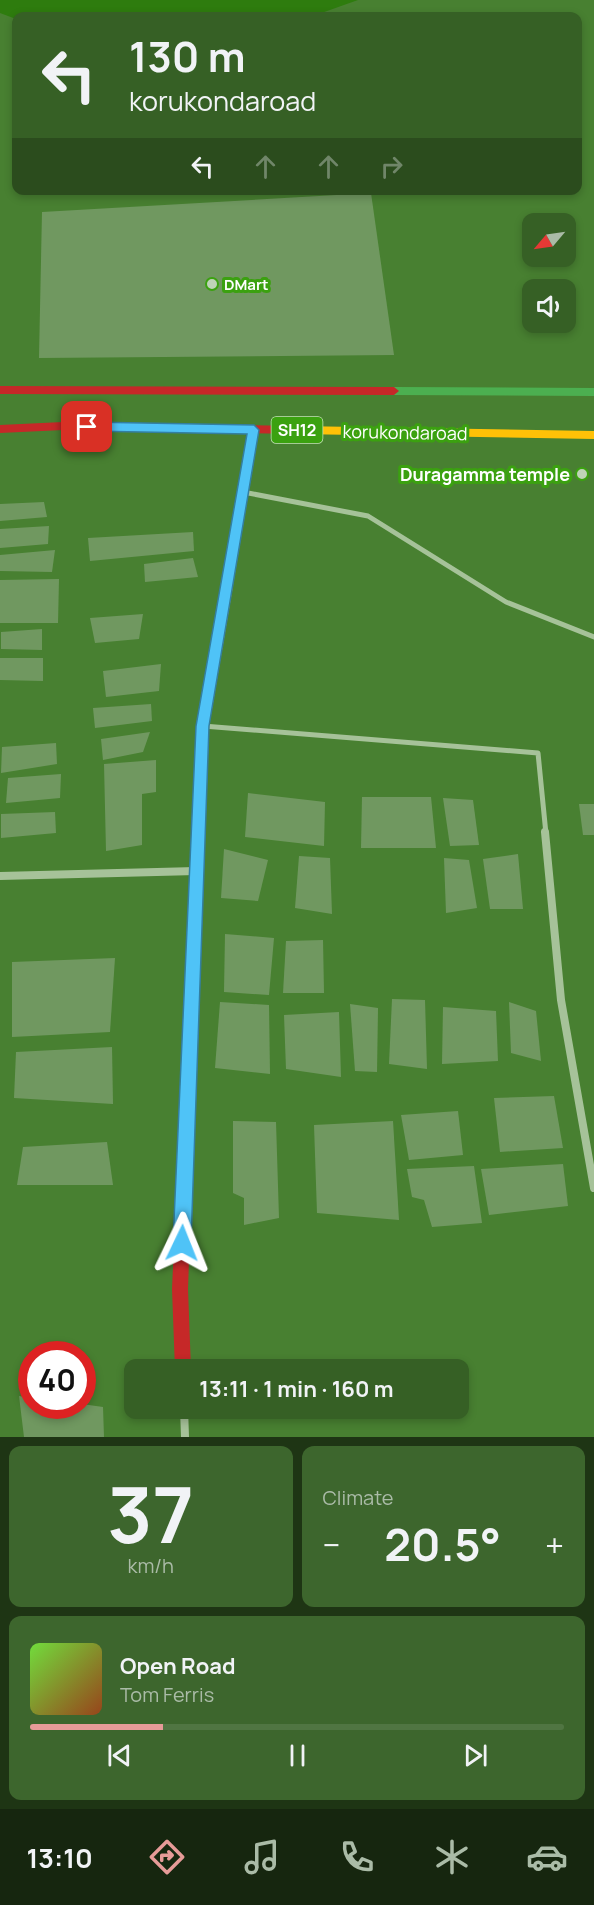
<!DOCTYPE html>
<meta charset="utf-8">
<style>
:root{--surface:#366025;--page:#3d662d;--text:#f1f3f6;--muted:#aabba7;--line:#507542;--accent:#e69b98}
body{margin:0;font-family:Manrope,sans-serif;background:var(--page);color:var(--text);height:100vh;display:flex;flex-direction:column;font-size:22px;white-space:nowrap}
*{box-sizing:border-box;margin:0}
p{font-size:20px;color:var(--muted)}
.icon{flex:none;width:33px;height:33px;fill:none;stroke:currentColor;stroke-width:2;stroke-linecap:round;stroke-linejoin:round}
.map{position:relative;height:1437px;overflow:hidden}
.panel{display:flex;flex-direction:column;gap:9px;padding:9px;background:#1e3514;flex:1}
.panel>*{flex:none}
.top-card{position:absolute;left:12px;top:12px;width:570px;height:183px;border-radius:12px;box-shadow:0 3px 9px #0003;background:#366025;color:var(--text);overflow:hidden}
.needle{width:39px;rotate:241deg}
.fabs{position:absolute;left:522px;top:213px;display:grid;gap:12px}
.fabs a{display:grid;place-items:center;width:54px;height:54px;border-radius:12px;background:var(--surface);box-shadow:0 3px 9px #0003;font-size:30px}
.speed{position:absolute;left:18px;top:1341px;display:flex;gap:12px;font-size:30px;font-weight:700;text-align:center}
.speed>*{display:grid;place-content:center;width:78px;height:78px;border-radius:50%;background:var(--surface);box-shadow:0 3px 9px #0003;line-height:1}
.speed .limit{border:9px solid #d22;background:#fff;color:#111}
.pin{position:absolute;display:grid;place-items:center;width:51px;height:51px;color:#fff;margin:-26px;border-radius:12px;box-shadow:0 3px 9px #0006}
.me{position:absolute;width:66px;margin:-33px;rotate:2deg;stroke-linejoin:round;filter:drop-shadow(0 0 4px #0008)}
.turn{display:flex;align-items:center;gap:21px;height:126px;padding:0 18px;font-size:27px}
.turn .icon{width:78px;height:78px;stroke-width:2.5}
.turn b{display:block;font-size:42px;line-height:51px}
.lanes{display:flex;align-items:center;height:57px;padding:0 18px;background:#0003;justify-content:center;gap:30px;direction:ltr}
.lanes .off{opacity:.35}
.big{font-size:45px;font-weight:700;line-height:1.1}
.panel .tile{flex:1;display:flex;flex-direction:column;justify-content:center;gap:9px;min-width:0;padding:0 21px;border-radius:12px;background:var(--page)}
.panel .dial{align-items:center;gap:0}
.dial b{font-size:78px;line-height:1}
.song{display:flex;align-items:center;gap:18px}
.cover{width:72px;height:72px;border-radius:9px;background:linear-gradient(135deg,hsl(100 70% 55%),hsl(20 70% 35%))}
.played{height:6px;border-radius:3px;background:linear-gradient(90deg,var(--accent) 25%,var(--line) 25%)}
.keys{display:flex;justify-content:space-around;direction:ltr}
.heat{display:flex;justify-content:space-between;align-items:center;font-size:33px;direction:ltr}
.panel .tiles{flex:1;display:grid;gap:9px;grid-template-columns:1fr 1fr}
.tile:last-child{grid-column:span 2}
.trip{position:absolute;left:124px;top:1359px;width:345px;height:60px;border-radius:12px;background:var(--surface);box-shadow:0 3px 9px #0003;font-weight:700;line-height:60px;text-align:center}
.dock{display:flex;height:96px;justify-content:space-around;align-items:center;background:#16260f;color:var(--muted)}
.dock .icon{width:42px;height:42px}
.dock .current{color:var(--accent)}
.dock b{font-size:27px;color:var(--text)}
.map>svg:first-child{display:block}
.water{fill:#2e7c0e}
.building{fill:#709860}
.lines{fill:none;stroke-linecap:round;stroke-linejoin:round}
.street-far1{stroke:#a6c299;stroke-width:5}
.street{stroke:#a6c299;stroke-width:8}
.fast{fill:#4caf50;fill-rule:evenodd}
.slow{fill:#ffc107;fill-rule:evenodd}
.jam{fill:#c62828;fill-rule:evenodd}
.route{fill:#4fc3f7;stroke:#337fa1;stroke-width:1.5}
.poi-dot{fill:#bfd3b7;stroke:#3ba110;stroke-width:2}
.labels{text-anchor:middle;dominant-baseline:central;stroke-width:6;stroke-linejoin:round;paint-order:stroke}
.far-poi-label{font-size:15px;font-weight:bold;fill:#fff;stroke:#3ba110;text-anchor:start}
.shield{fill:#3ba110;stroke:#c4e3b7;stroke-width:1.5}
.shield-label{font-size:16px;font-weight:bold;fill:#fff}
.street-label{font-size:18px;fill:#fff;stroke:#3ba110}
.poi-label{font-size:18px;font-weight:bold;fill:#fff;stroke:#3ba110;text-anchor:end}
</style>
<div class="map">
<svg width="594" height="1437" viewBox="0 0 594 1437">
<rect width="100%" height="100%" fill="#488031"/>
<polygon class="water" points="0,0 358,0 313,16 16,16 16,19 0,13"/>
<g class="building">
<polygon points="371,193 394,355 39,358 42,212"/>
<polygon points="44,502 47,517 0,521 0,504"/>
<polygon points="49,526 48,544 0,548 0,529"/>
<polygon points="193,532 194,551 90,561 88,538"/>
<polygon points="55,550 52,572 0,571 0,555"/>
<polygon points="193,558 198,577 145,582 144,564"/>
<polygon points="59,579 58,623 0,623 0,580"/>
<polygon points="143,614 139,639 95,643 90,618"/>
<polygon points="42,629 42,650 1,649 1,632"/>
<polygon points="0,658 43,658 43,681 0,680"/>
<polygon points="161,664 159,691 106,697 103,671"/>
<polygon points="151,704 152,721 95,728 93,708"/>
<polygon points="150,732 143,752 103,760 101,739"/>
<polygon points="56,743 57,764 1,773 2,747"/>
<polygon points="156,760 156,792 142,794 142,845 106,851 104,764"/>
<polygon points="61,774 60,798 6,803 8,778"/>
<polygon points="248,793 325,802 324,846 245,837"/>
<polygon points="362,797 431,797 436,848 361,848"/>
<polygon points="443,798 473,800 479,845 450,846"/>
<polygon points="579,804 594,804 594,835 583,835"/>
<polygon points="55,812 56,833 1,838 1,814"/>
<polygon points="224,849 268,860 258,901 221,898"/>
<polygon points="518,854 523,909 490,909 483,859"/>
<polygon points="299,856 330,858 332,914 295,908"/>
<polygon points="444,858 469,860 477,908 446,913"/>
<polygon points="225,934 274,938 269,995 224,992"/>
<polygon points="323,940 324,993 283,993 286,941"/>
<polygon points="115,958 110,1032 12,1037 12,962"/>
<polygon points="392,999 425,1000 427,1069 389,1064"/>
<polygon points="220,1002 269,1005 270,1074 215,1068"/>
<polygon points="509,1002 536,1011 541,1061 511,1053"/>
<polygon points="350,1004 378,1008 377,1072 355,1071"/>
<polygon points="443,1007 496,1011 498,1061 442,1064"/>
<polygon points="339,1012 341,1077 286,1069 284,1015"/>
<polygon points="112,1047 113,1104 14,1098 16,1052"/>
<polygon points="554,1096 563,1148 500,1152 494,1098"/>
<polygon points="458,1111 463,1155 409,1160 401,1115"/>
<polygon points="233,1121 276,1122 279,1218 244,1225 244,1198 233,1193"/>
<polygon points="393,1121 399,1220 317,1213 314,1125"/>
<polygon points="107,1142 113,1185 17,1185 23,1147"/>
<polygon points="563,1164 568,1206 489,1215 481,1169"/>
<polygon points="474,1166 482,1223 432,1227 424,1200 412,1197 407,1169"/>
<polygon points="19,1396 32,1398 32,1406 82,1404 103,1407 104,1437 24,1437"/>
</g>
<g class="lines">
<g class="street-far1">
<polyline points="243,492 368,516 506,602 594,637"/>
<polyline points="203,726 538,753 546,834"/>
</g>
<g class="street">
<polyline points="545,832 561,1000 594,1188"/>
<polyline points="0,876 196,871"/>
<polyline points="184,1408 185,1437"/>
</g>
<g class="fast">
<polygon points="394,387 594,388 594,396 394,395 389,391"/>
<polygon points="254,426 259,430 233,586 227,590 221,586 249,430"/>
</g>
<g class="slow">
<polygon points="297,426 594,431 594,439 297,434 292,430"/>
<polygon points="227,582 233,586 209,726 197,1041 195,1046 190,1048 185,1046 183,1041 197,726 221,586"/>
</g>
<g class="jam">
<polygon points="0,386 394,387 399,391 394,395 0,394"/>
<polygon points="63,422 297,426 302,430 297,434 63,430 0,433 0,425"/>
<polygon points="190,1034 195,1036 197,1041 188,1289 191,1370 175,1370 172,1289 183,1041 185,1036"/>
</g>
</g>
<polygon class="route" points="87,422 254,425 259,430 209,726 191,1243 188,1249 182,1251 176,1249 173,1243 196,726 247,434 87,431 81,427"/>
<g class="poi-dot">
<circle cx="212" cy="284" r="6"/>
<circle cx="582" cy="474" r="6"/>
</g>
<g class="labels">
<g class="far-poi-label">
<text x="224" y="284">DMart</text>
</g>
<rect class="shield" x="271.5" y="417" width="51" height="26" rx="4.5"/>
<g class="shield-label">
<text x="297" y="430">SH12</text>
</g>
<g class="street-label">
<text transform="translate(405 432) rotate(1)">korukondaroad</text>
</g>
<g class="poi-label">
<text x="570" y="474">Duragamma temple</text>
</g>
</g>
</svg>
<div class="fabs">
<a><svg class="needle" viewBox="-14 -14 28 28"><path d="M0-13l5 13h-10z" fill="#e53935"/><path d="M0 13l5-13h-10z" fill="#aabba7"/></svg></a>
<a><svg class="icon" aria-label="sound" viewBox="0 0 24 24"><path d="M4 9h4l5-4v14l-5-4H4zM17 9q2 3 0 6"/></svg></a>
</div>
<div class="speed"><div class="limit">40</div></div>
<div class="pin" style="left:87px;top:427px;background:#d93025"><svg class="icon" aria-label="arrive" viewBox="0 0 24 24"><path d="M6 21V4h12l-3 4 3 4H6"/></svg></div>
<svg class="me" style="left:182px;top:1243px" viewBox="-20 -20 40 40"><path d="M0-17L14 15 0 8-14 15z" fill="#4fc3f7" stroke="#fff" stroke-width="4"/></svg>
<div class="trip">13:11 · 1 min · 160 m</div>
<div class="top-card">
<div class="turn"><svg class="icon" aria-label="left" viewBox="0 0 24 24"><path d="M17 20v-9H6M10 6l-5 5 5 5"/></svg><div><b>130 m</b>korukondaroad</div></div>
<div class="lanes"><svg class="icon" aria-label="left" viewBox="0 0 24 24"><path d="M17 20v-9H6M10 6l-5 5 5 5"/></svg><svg class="icon off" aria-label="ahead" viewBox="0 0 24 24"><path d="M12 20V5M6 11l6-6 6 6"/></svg><svg class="icon off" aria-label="ahead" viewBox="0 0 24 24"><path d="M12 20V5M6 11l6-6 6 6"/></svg><svg class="icon off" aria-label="right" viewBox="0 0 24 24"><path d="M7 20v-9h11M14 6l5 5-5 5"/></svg></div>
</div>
</div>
<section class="panel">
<div class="tiles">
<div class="tile dial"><b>37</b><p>km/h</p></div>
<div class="tile"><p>Climate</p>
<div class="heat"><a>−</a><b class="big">20.5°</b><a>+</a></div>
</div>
<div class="tile">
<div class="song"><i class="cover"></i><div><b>Open Road</b><p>Tom Ferris</p></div></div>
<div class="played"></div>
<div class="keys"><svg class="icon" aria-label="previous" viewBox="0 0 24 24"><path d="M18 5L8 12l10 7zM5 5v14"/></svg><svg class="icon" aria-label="pause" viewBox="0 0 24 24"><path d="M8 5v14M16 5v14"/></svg><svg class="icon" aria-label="next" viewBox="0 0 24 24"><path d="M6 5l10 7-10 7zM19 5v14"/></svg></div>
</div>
</div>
</section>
<nav class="dock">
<b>13:10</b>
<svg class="icon current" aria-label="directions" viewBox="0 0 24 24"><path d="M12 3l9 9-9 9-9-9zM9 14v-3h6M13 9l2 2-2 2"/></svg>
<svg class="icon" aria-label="music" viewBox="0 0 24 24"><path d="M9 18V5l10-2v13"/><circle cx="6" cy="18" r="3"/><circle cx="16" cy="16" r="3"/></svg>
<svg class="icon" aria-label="phone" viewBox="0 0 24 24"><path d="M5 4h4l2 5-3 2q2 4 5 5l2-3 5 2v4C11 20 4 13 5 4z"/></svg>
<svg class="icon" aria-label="climate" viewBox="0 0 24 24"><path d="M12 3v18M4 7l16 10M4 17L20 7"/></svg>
<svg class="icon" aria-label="car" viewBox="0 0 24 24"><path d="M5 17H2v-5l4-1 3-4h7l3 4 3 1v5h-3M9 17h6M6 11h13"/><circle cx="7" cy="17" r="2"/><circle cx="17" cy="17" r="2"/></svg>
</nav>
